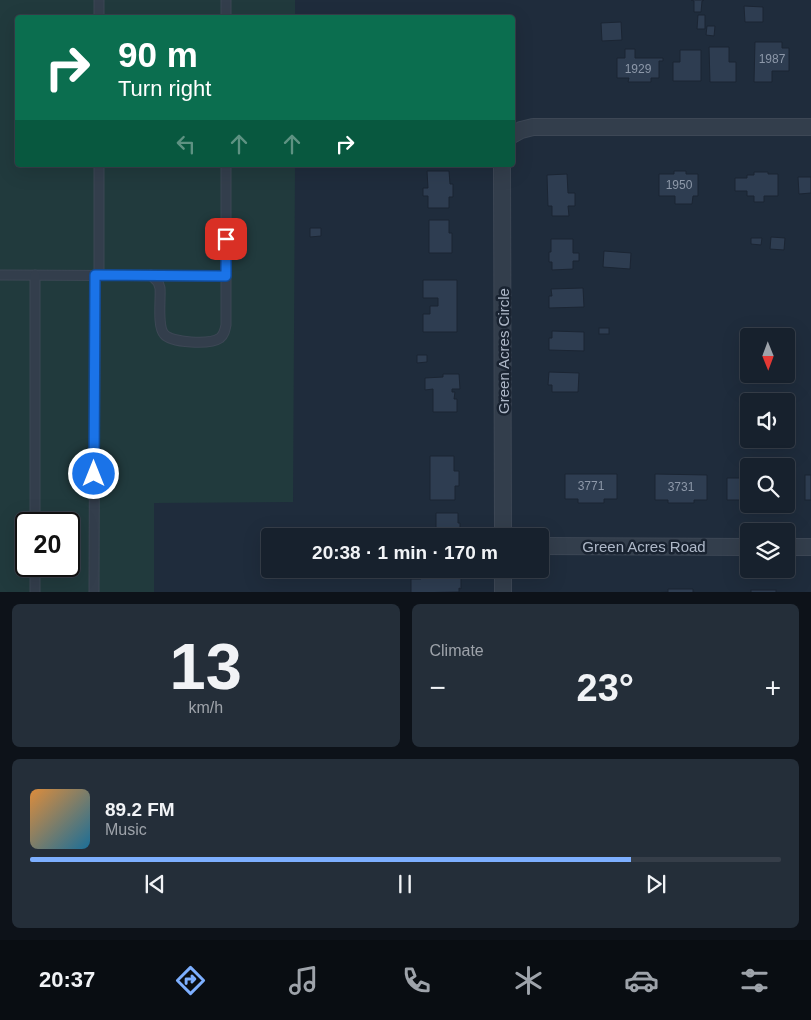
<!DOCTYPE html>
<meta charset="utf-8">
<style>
:root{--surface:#17212d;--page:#242e39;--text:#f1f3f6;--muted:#9ea3aa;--line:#363e49;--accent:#7dafff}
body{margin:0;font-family:Helvetica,sans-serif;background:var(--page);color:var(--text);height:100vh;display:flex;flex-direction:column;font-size:19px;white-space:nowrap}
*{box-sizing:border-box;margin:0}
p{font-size:16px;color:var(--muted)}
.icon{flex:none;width:28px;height:28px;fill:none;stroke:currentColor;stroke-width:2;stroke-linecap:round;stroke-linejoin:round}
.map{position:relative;height:592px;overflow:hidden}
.drawer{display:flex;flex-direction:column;gap:12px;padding:12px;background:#0d1219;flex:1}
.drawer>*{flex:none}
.top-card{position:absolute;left:15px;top:15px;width:500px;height:152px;border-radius:5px;box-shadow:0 5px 20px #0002,0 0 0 1px var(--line);background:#0b6e4f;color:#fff;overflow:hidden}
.needle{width:32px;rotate:179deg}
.buttons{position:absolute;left:740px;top:328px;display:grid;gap:10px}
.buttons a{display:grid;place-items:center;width:55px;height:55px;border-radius:5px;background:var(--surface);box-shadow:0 5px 20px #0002,0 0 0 1px var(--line);font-size:25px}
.speed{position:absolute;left:15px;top:512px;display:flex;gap:10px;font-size:25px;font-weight:700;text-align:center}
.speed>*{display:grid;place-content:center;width:65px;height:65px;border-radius:50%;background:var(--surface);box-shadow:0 5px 20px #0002,0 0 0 1px var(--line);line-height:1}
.speed .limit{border:2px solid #111;border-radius:8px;background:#fff;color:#111}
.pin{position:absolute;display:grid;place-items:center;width:42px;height:42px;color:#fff;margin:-21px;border-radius:10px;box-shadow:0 2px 8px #0006}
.me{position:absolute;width:55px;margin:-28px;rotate:0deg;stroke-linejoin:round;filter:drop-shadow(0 0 4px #0008)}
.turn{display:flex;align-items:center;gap:18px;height:105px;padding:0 20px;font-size:22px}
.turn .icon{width:65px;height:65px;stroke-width:2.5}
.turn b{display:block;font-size:35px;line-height:42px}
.lanes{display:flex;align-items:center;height:48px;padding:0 20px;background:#0003;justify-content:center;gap:25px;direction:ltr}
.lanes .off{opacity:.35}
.big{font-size:38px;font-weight:800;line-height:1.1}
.drawer .tile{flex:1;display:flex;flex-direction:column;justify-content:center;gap:8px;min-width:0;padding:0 18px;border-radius:8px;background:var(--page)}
.drawer .dial{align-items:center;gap:0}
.dial b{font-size:65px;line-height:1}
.song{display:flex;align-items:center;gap:15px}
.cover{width:60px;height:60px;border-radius:8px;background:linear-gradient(135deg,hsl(30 70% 55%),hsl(200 70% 35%))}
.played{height:5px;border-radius:2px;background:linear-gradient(90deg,var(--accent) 80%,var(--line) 80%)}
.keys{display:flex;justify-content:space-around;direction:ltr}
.heat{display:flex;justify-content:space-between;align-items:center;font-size:28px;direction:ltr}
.drawer .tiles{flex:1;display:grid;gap:12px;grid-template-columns:1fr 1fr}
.tile:last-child{grid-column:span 2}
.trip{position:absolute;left:261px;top:528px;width:288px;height:50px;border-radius:5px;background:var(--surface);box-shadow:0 5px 20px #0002,0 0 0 1px var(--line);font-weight:800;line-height:50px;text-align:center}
.tab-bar{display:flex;height:80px;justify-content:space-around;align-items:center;background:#090d12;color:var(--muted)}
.tab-bar .icon{width:35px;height:35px}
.tab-bar .on{color:var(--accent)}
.tab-bar b{font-size:22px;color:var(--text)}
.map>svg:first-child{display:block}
.green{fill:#213a3d;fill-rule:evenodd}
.building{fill:#2e3d51;stroke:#1b2533}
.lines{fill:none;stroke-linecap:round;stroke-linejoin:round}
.service-casing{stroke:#3d4755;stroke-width:11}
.minor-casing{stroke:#3d4755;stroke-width:18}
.service{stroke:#333e4c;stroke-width:9}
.minor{stroke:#333e4c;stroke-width:16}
.route-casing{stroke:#114b97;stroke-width:12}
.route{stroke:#1a73e8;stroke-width:9}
.labels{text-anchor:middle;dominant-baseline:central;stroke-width:5;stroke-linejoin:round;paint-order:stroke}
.number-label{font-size:12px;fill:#8d98a9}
.street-label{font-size:15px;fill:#aeb8c8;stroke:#192331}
</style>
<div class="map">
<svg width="811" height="593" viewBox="0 0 811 593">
<rect width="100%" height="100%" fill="#1f2c3c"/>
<path class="green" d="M 0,0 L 295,0 L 295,17 L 18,18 L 18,165 L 295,165 L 293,502 L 154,503 L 154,592 L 0,592 ZM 26,524 L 69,524 L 69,566 L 26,566 Z"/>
<g class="building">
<polygon points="691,0 704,0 702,1 701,12 694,12 694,1"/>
<polygon points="744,6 763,7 763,22 745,22"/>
<polygon points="698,15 705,15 705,29 697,29"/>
<polygon points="621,22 622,40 602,41 601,23"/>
<polygon points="707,26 715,26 714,36 706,35"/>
<polygon points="755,42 782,42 782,48 789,48 789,71 772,71 772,82 754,82"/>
<polygon points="709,47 729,47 729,62 736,62 736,82 710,82"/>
<polygon points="625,49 635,49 635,58 663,58 663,61 659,61 659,78 651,78 651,82 628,82 629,78 617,78 617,58 625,58"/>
<polygon points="680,50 701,50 701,81 673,81 673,62 680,62"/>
<polygon points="427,171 449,171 450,184 453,184 453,197 449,197 449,208 428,208 428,196 423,196 423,188 428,188"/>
<polygon points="674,171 686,171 686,174 698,174 698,196 693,196 692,204 675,204 675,196 659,196 659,174 674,174"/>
<polygon points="754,172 768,172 768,174 778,174 778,196 764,196 764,202 754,202 754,196 747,196 747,191 735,191 735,178 747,178 747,175 754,175"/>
<polygon points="567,174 568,193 575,193 575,206 568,206 569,216 552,216 552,206 548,206 547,175"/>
<polygon points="798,177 811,177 811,193 799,194"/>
<polygon points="429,220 449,220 449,233 452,233 452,253 429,253"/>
<polygon points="310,228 321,228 321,236 310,237"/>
<polygon points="771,237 785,238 784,250 770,249"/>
<polygon points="751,238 762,238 761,245 751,244"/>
<polygon points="551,239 573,239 573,253 579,253 579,261 573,261 573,269 552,270 552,262 549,262 549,252 551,252"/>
<polygon points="604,251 631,253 630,269 603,267"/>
<polygon points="423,280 457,280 457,332 423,332 423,314 430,314 430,306 438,306 438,298 423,298"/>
<polygon points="583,288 584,307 549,308 549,296 552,296 551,289"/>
<rect x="599" y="328" width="10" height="6"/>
<polygon points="552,331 584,332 584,351 549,350 549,338 552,338"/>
<polygon points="417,355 427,355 427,362 417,363"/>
<polygon points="549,372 579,373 578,392 552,392 552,385 548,385"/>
<polygon points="443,374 459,374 460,389 452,389 452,392 455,392 454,399 457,399 457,412 433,412 433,389 425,390 425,378 443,377"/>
<polygon points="430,456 454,456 454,471 459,471 459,486 455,486 455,500 430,500"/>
<polygon points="565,474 617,474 617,499 604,499 604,503 578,503 578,499 565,499"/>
<polygon points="655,474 707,475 707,500 694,500 694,503 668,503 668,500 655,500"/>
<rect x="805" y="475" width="6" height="25"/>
<polygon points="727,478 749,478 749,504 764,504 741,504 741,500 727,500"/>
<polygon points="436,513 458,513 458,523 460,523 460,536 436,536"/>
<polygon points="420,574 461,574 461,589 459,588 459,592 411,593 411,579 421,579"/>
<polygon points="668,589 693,589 693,592 697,593 654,593 668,592"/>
<rect x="751" y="590" width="25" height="3"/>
</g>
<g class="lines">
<g class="service-casing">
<g id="service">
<polyline points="99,18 99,0"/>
<polyline points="226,18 226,0"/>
<polyline points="0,275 226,276 226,165"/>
<polyline points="99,275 99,165"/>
<path d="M 151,275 L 158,282 L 160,288 C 161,298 157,326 164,334 C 171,343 210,345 220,338 C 224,335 225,330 226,325 L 226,276"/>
<polyline points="35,524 35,275"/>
<polyline points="35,593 35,566"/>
<polyline points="94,593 95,275"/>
</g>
</g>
<g class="minor-casing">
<g id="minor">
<polyline points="512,135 521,130 533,127 811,127"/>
<polyline points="502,165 503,536"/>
<polyline points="540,546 749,547"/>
<polyline points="786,547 811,547"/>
<polyline points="503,593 503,569"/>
</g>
</g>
<use href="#service" class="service"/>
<use href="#minor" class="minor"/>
</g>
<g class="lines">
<g class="route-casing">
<polyline id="route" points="94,474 95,275 226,276 226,239"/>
</g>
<use href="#route" class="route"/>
</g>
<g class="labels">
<g class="number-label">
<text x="772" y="59">1987</text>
<text x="638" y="69">1929</text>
<text x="679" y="185">1950</text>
<text x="591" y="486">3771</text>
<text x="681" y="487">3731</text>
</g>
<g class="street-label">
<text transform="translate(503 351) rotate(-90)">Green Acres Circle</text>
<text x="644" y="546">Green Acres Road</text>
</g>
</g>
</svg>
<div class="buttons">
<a><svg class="needle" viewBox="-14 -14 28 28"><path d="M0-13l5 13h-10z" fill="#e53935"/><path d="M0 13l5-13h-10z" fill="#9ea3aa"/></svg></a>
<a><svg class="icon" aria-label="sound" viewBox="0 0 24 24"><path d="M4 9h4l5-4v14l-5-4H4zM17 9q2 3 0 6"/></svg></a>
<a><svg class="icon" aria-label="search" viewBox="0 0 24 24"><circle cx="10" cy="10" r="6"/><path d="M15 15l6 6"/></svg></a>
<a><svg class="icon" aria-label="layers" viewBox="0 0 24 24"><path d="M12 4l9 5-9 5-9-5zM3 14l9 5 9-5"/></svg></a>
</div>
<div class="speed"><div class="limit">20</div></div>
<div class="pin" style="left:226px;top:239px;background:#d93025"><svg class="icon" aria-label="arrive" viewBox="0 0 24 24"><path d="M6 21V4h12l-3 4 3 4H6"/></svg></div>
<svg class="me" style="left:94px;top:474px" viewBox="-20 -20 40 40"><circle r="17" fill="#1a73e8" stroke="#fff" stroke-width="3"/><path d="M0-11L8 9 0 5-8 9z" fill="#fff"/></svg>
<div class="trip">20:38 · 1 min · 170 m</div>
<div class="top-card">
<div class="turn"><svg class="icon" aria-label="right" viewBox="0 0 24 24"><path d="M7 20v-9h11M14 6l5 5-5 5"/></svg><div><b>90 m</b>Turn right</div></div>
<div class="lanes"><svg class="icon off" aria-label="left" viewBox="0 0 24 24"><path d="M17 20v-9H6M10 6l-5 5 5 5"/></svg><svg class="icon off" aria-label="ahead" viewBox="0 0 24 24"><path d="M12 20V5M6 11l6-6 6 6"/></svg><svg class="icon off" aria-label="ahead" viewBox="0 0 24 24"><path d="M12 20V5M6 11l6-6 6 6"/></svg><svg class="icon" aria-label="right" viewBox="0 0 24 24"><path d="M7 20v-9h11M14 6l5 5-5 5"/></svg></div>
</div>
</div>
<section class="drawer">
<div class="tiles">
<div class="tile dial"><b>13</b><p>km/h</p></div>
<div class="tile"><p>Climate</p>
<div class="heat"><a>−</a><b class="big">23°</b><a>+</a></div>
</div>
<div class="tile">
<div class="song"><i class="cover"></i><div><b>89.2 FM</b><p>Music</p></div></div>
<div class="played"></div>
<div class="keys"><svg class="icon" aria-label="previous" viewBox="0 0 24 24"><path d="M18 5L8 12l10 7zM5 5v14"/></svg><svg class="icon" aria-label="pause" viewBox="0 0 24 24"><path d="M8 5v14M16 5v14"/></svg><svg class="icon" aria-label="next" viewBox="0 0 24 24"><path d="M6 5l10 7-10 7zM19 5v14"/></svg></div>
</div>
</div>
</section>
<nav class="tab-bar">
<b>20:37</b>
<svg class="icon on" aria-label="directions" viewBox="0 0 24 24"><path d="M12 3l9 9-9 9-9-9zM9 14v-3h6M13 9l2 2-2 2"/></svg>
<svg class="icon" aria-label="music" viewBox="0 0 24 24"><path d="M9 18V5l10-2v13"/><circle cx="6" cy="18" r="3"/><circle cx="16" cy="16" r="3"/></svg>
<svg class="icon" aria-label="phone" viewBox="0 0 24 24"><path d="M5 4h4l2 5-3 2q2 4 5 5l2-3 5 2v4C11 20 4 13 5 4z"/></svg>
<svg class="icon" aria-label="climate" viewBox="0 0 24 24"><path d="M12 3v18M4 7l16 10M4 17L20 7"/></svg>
<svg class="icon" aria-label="car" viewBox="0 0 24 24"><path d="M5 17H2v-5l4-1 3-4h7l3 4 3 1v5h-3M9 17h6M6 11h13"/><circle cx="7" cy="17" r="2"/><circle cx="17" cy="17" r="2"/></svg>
<svg class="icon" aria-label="filters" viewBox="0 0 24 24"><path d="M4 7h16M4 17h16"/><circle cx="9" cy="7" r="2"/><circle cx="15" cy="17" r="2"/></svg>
</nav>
